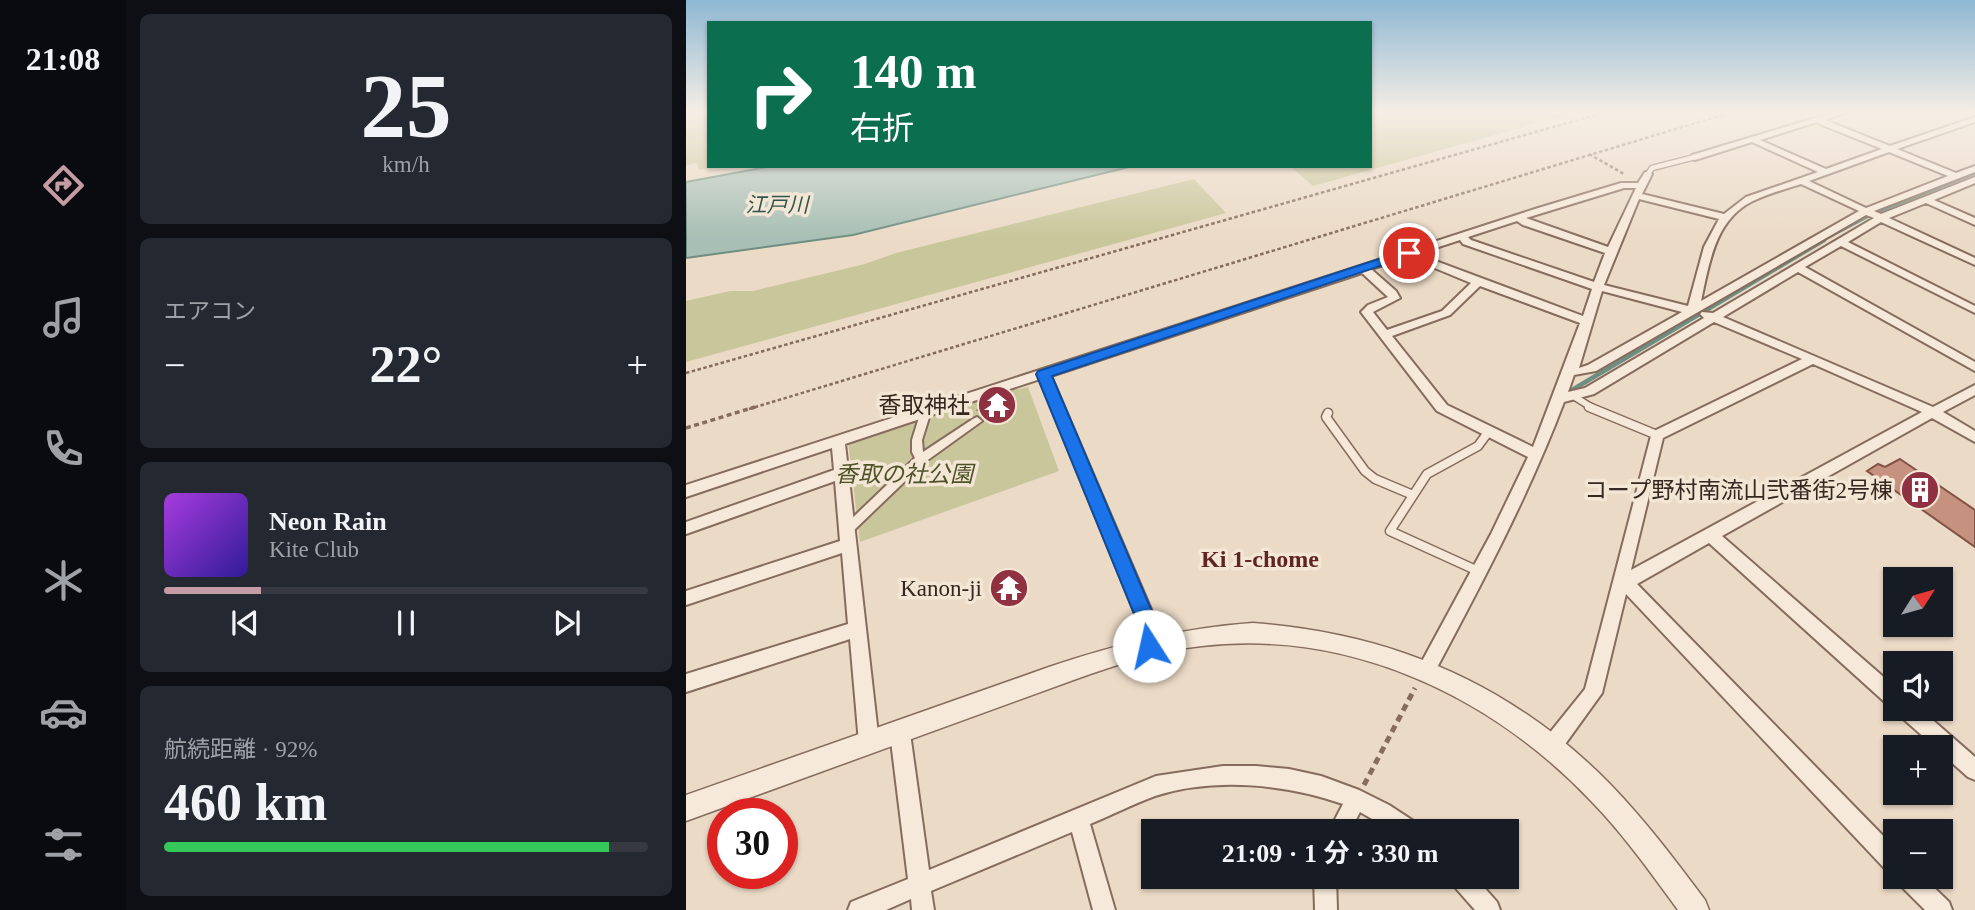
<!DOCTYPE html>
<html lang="ja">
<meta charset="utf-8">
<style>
:root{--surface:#171b24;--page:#242831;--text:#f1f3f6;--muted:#9ea1a6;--line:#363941;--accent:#c59ca5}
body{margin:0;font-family:"Times New Roman","Noto Sans JP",serif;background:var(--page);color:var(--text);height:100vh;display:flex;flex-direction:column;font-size:26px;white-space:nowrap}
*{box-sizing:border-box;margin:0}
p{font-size:23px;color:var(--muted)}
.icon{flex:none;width:38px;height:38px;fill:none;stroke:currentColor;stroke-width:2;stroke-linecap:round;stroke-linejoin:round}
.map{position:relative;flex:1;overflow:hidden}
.drawer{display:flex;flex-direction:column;gap:14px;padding:14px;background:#0d0f14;width:560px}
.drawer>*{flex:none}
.top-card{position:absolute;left:21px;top:21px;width:665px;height:147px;border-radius:0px;box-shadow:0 2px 5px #0004;background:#0b6e4f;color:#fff;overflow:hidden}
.needle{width:46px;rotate:53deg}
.fabs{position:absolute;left:1197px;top:567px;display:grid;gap:14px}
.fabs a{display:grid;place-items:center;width:70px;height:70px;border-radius:0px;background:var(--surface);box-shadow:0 2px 5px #0004;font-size:35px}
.speed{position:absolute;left:21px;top:798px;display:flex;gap:14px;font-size:35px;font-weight:700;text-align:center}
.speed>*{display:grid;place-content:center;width:91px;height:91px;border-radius:50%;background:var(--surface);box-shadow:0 2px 5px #0004;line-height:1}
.speed .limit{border:10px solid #d22;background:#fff;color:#111}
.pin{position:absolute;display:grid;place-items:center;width:60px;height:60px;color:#fff;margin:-30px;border:4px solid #fff;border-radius:50%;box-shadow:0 2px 7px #0007}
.me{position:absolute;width:77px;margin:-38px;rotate:350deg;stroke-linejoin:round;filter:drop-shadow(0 0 5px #0008)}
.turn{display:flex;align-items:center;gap:24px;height:147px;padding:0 28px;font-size:32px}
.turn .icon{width:91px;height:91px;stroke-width:2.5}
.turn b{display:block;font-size:49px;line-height:60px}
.big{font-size:52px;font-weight:700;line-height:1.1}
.drawer .widget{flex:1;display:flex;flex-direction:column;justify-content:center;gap:10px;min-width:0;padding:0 24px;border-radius:10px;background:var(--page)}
.drawer .dial{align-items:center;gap:0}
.dial b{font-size:91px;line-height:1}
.song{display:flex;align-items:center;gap:21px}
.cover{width:84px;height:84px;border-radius:10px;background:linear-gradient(135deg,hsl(280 70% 55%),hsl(250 70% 35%))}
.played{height:7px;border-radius:4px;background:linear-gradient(90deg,var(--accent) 20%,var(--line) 20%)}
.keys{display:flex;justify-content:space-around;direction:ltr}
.heat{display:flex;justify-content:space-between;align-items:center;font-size:38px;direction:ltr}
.charge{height:10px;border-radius:5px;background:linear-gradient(90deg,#34c759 92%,var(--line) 0)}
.trip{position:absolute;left:455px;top:819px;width:378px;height:70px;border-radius:0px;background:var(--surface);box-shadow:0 2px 5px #0004;font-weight:700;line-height:70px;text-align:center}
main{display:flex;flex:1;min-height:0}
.tabs{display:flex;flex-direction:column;width:126px;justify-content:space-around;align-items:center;background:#090b0e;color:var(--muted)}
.tabs .icon{width:49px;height:49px}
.tabs .current{color:var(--accent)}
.tabs b{font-size:32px;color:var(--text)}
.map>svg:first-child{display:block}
.green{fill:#c9c69b}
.water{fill:#a7bfb4;stroke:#6f8d80;stroke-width:2}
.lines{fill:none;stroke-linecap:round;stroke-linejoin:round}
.stream-far1{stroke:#6f8d80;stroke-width:3.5}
.stream{stroke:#6f8d80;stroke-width:4.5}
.building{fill:#c7917f;stroke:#835345;stroke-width:2}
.service-far2-casing{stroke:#856c5d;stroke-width:7}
.service-far1-casing{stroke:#856c5d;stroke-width:9}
.service-casing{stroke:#856c5d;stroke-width:11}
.pedestrian-casing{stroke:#856c5d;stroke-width:4}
.minor-casing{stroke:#856c5d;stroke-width:4}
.tertiary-casing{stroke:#856c5d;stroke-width:3}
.path-far2{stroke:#856c5d;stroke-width:2.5;stroke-dasharray:3.5 2.5;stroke-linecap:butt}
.path-far1{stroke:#856c5d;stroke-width:3.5;stroke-dasharray:5 3.5;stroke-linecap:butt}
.path{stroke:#856c5d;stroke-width:5;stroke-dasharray:7 5;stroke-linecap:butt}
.service-far2{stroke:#f6e9d9;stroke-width:4.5}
.service-far1{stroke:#f6e9d9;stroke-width:6}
.service{stroke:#f6e9d9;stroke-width:8}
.pedestrian{fill:#f6e9d9;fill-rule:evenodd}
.minor{fill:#f6e9d9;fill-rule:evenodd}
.tertiary{fill:#f6e9d9;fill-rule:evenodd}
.route{fill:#1a73e8;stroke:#114b97;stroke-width:2}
.labels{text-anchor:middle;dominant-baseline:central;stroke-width:7;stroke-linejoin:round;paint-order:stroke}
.far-water-label{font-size:21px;font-style:italic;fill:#30554d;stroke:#f3e6d5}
.poi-label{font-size:23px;fill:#372720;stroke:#f3e6d5;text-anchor:end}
.park-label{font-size:23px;font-style:italic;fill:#4e5228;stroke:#f3e6d5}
.neighbourhood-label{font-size:24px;font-weight:bold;fill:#602522;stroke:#f3e6d5}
</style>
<main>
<nav class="tabs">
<b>21:08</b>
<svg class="icon current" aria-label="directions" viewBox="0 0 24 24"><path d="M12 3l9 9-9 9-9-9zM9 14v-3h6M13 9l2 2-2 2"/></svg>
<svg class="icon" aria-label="music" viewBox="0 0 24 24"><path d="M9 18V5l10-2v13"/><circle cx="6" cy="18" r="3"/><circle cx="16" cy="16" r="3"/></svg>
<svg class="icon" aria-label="phone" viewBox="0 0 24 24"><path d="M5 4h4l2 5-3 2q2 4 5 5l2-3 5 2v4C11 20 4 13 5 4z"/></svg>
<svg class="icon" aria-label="climate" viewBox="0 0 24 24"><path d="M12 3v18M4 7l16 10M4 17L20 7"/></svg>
<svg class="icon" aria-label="car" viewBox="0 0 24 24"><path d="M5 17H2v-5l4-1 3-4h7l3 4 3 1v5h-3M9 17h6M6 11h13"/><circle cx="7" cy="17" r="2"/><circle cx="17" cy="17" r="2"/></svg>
<svg class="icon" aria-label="filters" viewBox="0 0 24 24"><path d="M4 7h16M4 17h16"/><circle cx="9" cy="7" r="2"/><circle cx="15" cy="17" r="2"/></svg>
</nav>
<section class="drawer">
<div class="widget dial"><b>25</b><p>km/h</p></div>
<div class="widget"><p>エアコン</p>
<div class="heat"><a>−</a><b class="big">22°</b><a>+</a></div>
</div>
<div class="widget">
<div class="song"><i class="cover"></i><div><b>Neon Rain</b><p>Kite Club</p></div></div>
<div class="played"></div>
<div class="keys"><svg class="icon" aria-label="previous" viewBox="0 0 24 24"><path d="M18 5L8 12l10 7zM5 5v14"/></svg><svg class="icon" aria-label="pause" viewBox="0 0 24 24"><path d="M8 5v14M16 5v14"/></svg><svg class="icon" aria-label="next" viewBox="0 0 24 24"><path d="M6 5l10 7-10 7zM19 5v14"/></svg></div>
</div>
<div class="widget"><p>航続距離 · 92%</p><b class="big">460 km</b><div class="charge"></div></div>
</section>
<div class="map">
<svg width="1289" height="910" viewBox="0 0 1289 910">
<rect width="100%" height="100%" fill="#ebdac6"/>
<g class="green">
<polygon points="0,112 23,112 23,166 32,166 13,170 11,163 0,165"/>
<polygon points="684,112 891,112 627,186 604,166 684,166"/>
<polygon points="508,179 540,213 0,362 0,301 44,291 67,291 179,264 210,253"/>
<polygon points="342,387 373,471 174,542 162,441 307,394"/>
</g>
<polygon class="water" points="86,166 447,166 167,235 0,258 0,182"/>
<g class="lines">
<polyline class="stream-far1" points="1135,241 1188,213 1289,173"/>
<polyline class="stream" points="886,390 1138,240"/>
</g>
<g class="building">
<polygon points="320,397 328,402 306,418 292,410"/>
<polygon points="1214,459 1289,510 1289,547 1181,471 1192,464 1199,467"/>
</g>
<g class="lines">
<g class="service-far2-casing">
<polyline id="service-far2" points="962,174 966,168 1009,157"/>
</g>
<g class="service-far1-casing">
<polyline id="service-far1" points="889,397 908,409"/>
</g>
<g class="service-casing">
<g id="service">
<polyline points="903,407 971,435"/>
<polyline points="642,413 640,417 679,471 689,479 727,495"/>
<polyline points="792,571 704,531 741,474 792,446 803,431"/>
</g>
</g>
<g class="pedestrian-casing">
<polygon id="pedestrian" points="240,408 245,411 236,440 237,452 287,419 291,417 296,421 239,462 166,532 162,534 158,532 156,529 158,526 229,458 226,452 226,440 235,411"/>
</g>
<g class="minor-casing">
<g id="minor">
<path d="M 1149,112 L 1161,112 L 1139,120 L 1204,146 L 1289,117 L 1289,122 L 1211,149 L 1270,173 L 1289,166 L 1289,172 L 1188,211 L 1195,214 L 1289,177 L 1289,183 L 1248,200 L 1289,218 L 1289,225 L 1240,203 L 1203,218 L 1289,258 L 1289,265 L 1195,222 L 1162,242 L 1289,306 L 1289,313 L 1155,246 L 1119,267 L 1289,362 L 1289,371 L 1112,272 L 1037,317 L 1247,407 L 1289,385 L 1289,395 L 1257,412 L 1289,431 L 1289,442 L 1246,418 L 1036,536 L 1209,687 L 1209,708 L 1202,705 L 1023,543 L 951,584 L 1209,848 L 1209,874 L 1201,871 L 940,594 L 916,693 L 872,754 L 865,757 L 858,754 L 855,747 L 858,740 L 899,689 L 966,432 L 1116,359 L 1028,322 L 908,394 L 878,402 C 842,497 794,587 746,677 L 740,679 L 734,677 L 731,671 L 734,665 L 805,534 L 842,457 L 751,411 L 675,312 L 682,305 L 702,297 L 676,273 L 365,376 L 470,621 L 472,646 L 469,652 L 463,654 L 457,652 L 452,621 L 354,379 L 159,444 L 193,743 L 190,750 L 183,753 L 176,750 L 173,743 L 164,639 L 0,692 L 0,674 L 162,624 L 156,553 L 0,605 L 0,591 L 154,541 L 149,481 L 0,534 L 0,522 L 148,470 L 146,448 L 0,497 L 0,485 L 849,209 L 935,183 L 952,183 L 959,172 L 966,174 L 956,194 L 1038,214 L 1060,197 L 1132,172 L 1066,142 L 1009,160 L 1006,159 L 1006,155 ZM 1131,122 L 1131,123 L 1196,149 L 1140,169 L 1074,140 ZM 1203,152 L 1262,176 L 1180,208 L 1123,181 ZM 1115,184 L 1173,211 L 1015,301 C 1023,264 1029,219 1067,201 C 1082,194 1099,189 1115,184 ZM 938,188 L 950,188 L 922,247 L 840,218 ZM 953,199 L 1033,219 L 1018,247 L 1002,306 L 918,285 ZM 1180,215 L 1188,218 L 1027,313 L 1016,312 L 1014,314 L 1018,318 L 899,388 L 882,392 L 888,375 L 910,371 ZM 831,221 L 837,225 L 919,253 L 908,282 L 785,240 L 782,237 ZM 774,240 L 777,244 L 906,289 L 897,316 L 731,254 ZM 722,257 L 785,283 L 756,311 L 701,330 L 687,312 L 714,298 L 710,291 L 685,269 ZM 794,286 L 894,323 L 847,447 L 761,405 L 706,336 L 764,315 ZM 916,291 L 996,312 L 902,365 L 893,368 ZM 1127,364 L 1236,412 L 945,570 L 977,438 Z"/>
<polygon points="1211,709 1234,709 1289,757 1289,780 1282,777 1255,753 1255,747 1249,747 1213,715"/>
<path d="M 214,724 L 221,726 L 224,733 L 243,870 L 470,776 L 537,766 L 570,766 L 603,769 L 635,776 L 673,790 L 703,805 L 732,824 L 735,831 L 707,831 L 674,812 L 664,831 L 643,831 L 657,804 C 599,784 529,777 469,796 C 447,804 426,815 404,824 L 429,910 L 407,910 L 386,832 L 245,891 L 248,910 L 226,910 L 225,899 L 200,910 L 162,910 L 165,902 L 222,879 L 204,733 L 207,726 Z"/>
<polygon points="628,877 650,877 651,910 629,910"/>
<polygon points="764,877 789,877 811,902 814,910 789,910 767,885"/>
<polygon points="1211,877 1237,877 1263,902 1266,910 1239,910 1214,885"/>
</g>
</g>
<g class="tertiary-casing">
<path id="tertiary" d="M 567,623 C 706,633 826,684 924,784 C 959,820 989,860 1019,900 L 1023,910 L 992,910 C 965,873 938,835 906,802 C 806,696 664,629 516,646 C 474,650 433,664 393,678 L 0,821 L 0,795 L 363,667 C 431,644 496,628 567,623 Z"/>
</g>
<g class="path-far2">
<polyline points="903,154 938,174"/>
<polyline points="0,373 920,112"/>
<polyline points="63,409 1046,112"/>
</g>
<polyline class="path-far1" points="0,428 69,407"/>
<polyline class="path" points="678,785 729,688"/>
<use href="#service-far2" class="service-far2"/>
<use href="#service-far1" class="service-far1"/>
<use href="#service" class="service"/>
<use href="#pedestrian" class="pedestrian"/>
<use href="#minor" class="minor"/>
<use href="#tertiary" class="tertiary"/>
</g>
<linearGradient id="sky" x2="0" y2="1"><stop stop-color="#8eb8d3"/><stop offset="0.47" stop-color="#f6eee5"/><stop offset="1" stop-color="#f6eee5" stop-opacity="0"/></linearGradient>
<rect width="1289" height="239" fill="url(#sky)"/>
<polygon class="route" points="723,249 729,253 727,255 366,376 470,621 473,646 470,653 463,656 456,653 451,621 350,374 352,371"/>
<defs>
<g id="temple-disc" transform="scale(2.0125)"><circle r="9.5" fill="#903142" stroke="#f3e6d5"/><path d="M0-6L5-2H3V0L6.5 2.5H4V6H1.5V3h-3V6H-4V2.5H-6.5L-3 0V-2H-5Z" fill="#fff"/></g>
<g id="building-disc" transform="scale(2.0125)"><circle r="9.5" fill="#903142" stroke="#f3e6d5"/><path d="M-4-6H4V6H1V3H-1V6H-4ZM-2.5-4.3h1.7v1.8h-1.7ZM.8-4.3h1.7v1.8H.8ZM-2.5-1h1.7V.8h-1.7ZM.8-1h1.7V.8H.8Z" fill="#fff"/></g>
</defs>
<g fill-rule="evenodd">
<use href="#temple-disc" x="311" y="405"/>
<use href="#building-disc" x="1234" y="490"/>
<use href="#temple-disc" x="323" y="588"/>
</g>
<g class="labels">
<g class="far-water-label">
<text x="91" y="205">江戸川</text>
</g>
<g class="poi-label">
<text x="284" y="405">香取神社</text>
<text x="1207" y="490">コープ野村南流山弐番街2号棟</text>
<text x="296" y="588">Kanon-ji</text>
</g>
<g class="park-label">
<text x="218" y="474">香取の社公園</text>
</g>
<g class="neighbourhood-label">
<text x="574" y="559">Ki 1-chome</text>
</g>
</g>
</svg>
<div class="fabs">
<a><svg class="needle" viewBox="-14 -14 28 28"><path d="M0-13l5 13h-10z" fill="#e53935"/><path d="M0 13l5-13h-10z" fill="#9ea1a6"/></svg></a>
<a><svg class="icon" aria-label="sound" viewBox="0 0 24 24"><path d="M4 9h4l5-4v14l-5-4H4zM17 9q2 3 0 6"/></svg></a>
<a>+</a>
<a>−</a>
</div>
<div class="speed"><div class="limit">30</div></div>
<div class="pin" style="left:723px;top:253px;background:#d93025"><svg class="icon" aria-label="arrive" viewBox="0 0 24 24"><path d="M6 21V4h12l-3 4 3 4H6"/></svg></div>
<svg class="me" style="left:463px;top:646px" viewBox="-20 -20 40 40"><circle r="19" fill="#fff"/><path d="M0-13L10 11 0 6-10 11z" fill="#1a73e8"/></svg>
<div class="trip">21:09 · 1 分 · 330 m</div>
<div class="top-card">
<div class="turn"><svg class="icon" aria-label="right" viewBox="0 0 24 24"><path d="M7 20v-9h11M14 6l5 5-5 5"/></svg><div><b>140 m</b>右折</div></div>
</div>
</div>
</main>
